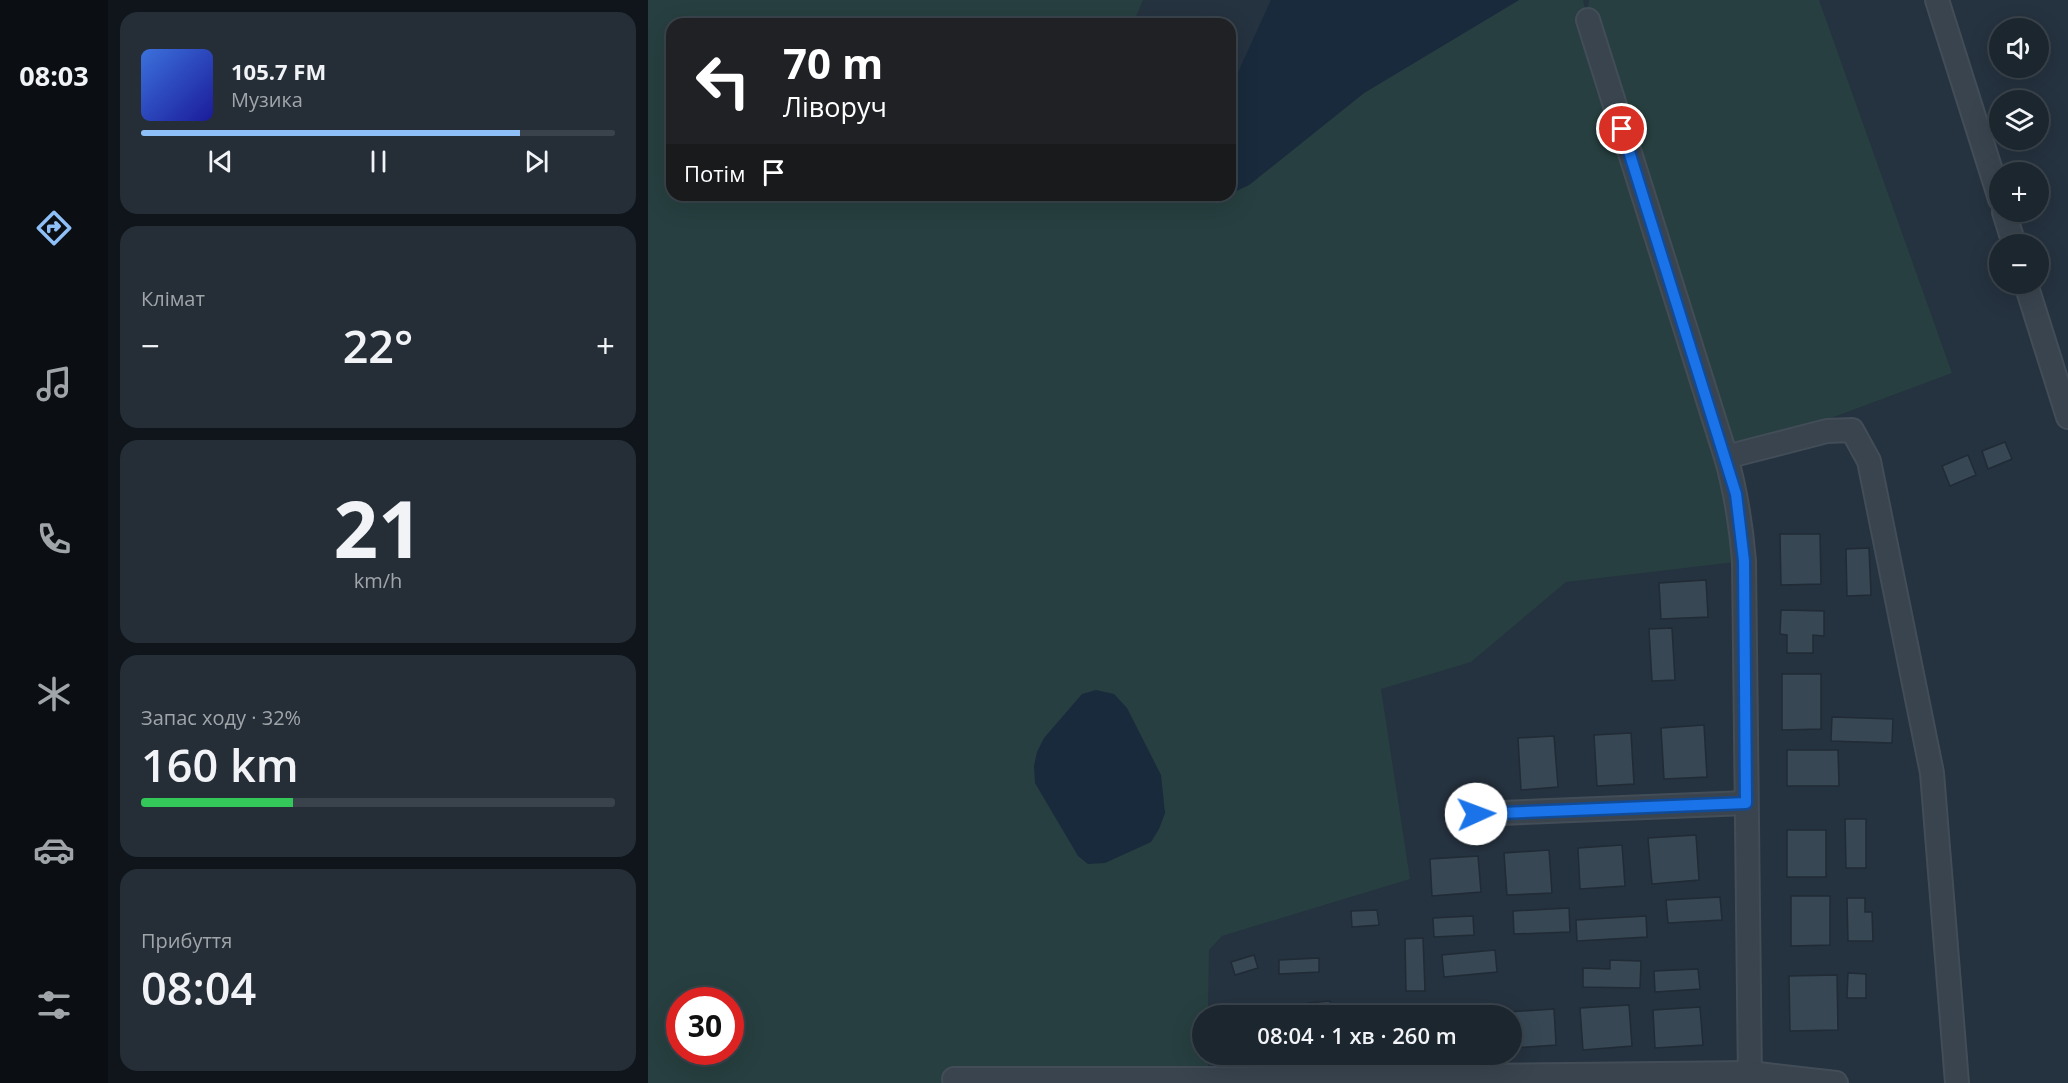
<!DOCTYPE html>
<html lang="uk">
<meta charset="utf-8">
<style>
:root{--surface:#1c262f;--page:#252e37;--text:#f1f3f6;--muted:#a0a5aa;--line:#3a434b;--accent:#8ebff6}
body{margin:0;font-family:"Open Sans",sans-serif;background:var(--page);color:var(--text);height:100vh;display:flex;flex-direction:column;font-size:22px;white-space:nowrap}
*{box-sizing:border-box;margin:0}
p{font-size:20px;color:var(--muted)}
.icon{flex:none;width:33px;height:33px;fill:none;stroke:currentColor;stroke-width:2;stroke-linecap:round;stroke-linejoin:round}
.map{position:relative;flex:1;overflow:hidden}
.panel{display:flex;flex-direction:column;gap:12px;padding:12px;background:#0f151a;width:540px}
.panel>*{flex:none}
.banner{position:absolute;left:18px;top:18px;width:570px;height:183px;border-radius:18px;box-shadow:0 6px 24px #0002,0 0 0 2px var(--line);background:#202124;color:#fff;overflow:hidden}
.tools{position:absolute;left:1341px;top:18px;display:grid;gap:12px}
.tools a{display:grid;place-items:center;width:60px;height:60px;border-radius:50%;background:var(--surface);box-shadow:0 6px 24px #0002,0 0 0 2px var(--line);font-size:30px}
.speed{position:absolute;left:18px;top:987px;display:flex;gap:12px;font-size:30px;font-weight:700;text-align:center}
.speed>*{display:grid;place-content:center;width:78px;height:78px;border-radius:50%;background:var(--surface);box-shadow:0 6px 24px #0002,0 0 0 2px var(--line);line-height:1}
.speed .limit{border:9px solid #d22;background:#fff;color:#111}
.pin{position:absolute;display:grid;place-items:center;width:51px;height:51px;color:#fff;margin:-26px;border:3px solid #fff;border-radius:50%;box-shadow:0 2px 6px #0007}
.me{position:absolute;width:66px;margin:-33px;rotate:88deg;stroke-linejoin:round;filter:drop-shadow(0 0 4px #0008)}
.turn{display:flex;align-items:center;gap:21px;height:126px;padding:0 18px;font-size:27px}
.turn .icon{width:78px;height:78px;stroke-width:2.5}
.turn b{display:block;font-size:42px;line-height:51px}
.then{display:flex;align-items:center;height:57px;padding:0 18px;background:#0003;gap:12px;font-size:22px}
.big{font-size:45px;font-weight:600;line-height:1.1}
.panel .card{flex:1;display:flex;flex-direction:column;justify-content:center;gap:9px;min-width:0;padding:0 21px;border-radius:18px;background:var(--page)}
.panel .dial{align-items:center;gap:0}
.dial b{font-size:78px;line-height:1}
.song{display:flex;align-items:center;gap:18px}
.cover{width:72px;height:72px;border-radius:9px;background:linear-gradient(135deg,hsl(220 70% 55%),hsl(240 70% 35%))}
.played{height:6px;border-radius:3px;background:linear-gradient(90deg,var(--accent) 80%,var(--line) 80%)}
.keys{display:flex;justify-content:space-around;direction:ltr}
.heat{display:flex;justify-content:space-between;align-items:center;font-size:33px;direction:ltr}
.charge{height:9px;border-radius:4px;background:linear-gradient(90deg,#34c759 32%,var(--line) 0)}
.trip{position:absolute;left:544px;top:1005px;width:330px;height:60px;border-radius:30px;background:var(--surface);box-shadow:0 6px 24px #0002,0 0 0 2px var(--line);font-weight:600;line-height:60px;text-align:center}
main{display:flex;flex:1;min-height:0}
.menu{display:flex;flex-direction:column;width:108px;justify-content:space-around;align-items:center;background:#0b0f13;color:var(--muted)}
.menu .icon{width:42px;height:42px}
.menu .active{color:var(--accent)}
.menu b{font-size:27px;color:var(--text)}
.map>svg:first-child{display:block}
.green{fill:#273f40;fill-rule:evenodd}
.water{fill:#182a3c}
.building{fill:#374754;stroke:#202b36;stroke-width:1.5}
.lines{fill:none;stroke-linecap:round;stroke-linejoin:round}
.minor-casing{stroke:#424d58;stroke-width:26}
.minor{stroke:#39444f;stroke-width:22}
.route-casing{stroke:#114b97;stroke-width:15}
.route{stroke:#1a73e8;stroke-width:10}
</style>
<main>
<nav class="menu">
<b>08:03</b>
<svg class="icon active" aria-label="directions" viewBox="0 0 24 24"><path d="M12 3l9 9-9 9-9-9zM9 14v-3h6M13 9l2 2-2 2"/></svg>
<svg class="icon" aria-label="music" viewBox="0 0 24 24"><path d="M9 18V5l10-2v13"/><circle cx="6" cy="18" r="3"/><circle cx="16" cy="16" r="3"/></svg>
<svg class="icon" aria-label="phone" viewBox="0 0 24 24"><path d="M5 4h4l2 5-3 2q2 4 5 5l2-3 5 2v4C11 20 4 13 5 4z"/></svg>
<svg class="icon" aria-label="climate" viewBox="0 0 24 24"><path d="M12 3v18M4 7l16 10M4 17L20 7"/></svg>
<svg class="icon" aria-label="car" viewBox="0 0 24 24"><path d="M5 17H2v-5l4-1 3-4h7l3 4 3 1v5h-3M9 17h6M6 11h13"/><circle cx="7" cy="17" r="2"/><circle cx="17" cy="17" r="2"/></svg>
<svg class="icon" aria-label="filters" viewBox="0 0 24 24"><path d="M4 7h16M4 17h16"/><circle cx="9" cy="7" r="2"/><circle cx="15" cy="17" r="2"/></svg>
</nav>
<section class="panel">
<div class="card">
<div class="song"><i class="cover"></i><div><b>105.7 FM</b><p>Музика</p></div></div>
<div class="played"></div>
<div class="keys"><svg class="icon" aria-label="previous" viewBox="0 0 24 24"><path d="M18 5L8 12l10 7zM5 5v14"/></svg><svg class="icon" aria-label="pause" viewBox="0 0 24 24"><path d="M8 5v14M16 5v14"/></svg><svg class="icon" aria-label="next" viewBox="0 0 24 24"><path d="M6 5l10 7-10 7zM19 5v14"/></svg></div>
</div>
<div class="card"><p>Клімат</p>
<div class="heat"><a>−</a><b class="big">22°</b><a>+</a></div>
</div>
<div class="card dial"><b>21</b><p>km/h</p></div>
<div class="card"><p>Запас ходу · 32%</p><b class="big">160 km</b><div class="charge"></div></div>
<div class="card"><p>Прибуття</p><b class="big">08:04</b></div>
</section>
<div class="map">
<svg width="1420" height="1083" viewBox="0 0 1420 1083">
<rect width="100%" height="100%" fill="#25323f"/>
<path class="green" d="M 0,0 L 495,0 L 485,24 L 24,24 L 24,195 L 582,195 L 582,192 L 588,191 L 601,185 L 716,93 L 871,0 L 935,0 L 939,17 L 941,0 L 1171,0 L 1304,373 L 1078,457 L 1096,561 L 918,582 L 823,662 L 733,689 L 762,879 L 574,936 L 561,950 L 560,1015 L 555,1016 L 555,1054 L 560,1055 L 560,1083 L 0,1083 ZM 32,1000 L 82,1000 L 82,1052 L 32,1052 Z"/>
<g class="water">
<polygon points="623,0 871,0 716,93 601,185 588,191 582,192 582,90"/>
<polygon points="448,690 466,694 479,708 513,775 517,813 511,829 503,842 457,863 440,864 430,856 387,783 386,766 389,752 396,738 434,694"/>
</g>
<g class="building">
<polygon points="1357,442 1364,459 1340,469 1334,451"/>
<polygon points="1320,455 1328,475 1302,486 1294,466"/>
<polygon points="1132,534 1172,534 1173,584 1133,585"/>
<polygon points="1221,548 1223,595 1199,596 1198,549"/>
<polygon points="1058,580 1060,617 1013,619 1011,583"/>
<polygon points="1133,610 1176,611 1176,636 1165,635 1165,653 1139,653 1139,635 1132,634"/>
<polygon points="1024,628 1027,680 1004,681 1001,629"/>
<polygon points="1134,674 1173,674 1173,729 1134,730"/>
<polygon points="1184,717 1245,719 1244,743 1183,741"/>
<polygon points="1056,725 1059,777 1016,779 1013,728"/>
<polygon points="983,733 986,784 949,786 946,735"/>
<polygon points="906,736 910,787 873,790 870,738"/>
<polygon points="1139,750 1190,750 1191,786 1139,786"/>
<polygon points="1197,819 1218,819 1218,868 1198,868"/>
<rect x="1139" y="830" width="39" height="47"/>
<polygon points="1048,835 1051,880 1004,884 1000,838"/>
<polygon points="974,845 977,886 932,889 930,848"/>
<polygon points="901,850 904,893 859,895 856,853"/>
<polygon points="830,856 833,892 784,896 782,859"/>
<polygon points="1143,896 1182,896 1182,945 1143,946"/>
<polygon points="1072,897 1074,920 1020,923 1018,900"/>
<polygon points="1199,898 1217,898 1217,912 1224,912 1225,941 1200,941"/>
<polygon points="921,908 922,932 866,934 865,911"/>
<polygon points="729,910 731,925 704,927 703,911"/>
<polygon points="825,916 826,935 786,937 785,918"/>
<polygon points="998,916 999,937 929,941 928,920"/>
<polygon points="775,938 777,991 758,991 757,939"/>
<polygon points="847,950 849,972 796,977 794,955"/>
<polygon points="606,955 610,968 587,975 583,962"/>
<polygon points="671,958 671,972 631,974 631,960"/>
<polygon points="962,960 993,961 992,988 935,987 935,968 962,969"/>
<polygon points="1050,969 1052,989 1007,992 1006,971"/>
<polygon points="1200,973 1218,974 1218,998 1199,998"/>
<polygon points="1189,975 1190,1030 1142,1031 1141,976"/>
<polygon points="682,1001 683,1016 634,1016 661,1014 660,1003"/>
<polygon points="763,1005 763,1016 714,1016 713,1008"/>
<polygon points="981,1005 984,1046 935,1050 932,1008"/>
<polygon points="837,1006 837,1016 789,1016 788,1009"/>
<polygon points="1052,1007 1055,1045 1007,1048 1005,1010"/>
<polygon points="906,1009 908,1045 864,1048 864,1016 860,1016 860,1012"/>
</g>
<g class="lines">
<g class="minor-casing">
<g id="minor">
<polyline points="1289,0 1352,199"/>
<path d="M 940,20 L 1078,457 C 1088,492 1093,525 1096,561 L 1102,1083"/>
<polyline points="1356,212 1366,244"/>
<polyline points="1378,284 1420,417"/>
<polyline points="1078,457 1179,431 1204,430 1221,461 1284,773 1309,1083"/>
<polyline points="828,814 1098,803"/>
<polyline points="306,1079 560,1079 1102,1073 1188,1083"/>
</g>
</g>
<use href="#minor" class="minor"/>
</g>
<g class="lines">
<g class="route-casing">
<polyline id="route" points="828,814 1098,803 1096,561 1088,494 974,129"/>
</g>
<use href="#route" class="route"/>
</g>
</svg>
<div class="tools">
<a><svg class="icon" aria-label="sound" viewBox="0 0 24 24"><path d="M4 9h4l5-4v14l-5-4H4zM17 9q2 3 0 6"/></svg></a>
<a><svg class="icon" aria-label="layers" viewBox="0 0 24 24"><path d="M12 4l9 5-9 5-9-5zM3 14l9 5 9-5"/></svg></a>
<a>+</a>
<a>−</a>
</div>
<div class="speed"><div class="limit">30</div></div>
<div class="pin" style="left:974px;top:129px;background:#d93025"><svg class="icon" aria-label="arrive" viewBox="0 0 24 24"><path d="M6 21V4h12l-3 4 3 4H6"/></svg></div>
<svg class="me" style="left:828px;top:814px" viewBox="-20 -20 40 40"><circle r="19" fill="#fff"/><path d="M0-13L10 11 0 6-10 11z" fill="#1a73e8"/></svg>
<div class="trip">08:04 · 1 хв · 260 m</div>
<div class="banner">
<div class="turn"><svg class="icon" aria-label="left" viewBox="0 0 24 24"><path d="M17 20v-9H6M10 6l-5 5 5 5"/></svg><div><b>70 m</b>Ліворуч</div></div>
<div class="then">Потім<svg class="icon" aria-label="arrive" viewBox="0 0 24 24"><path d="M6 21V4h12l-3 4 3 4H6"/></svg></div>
</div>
</div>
</main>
